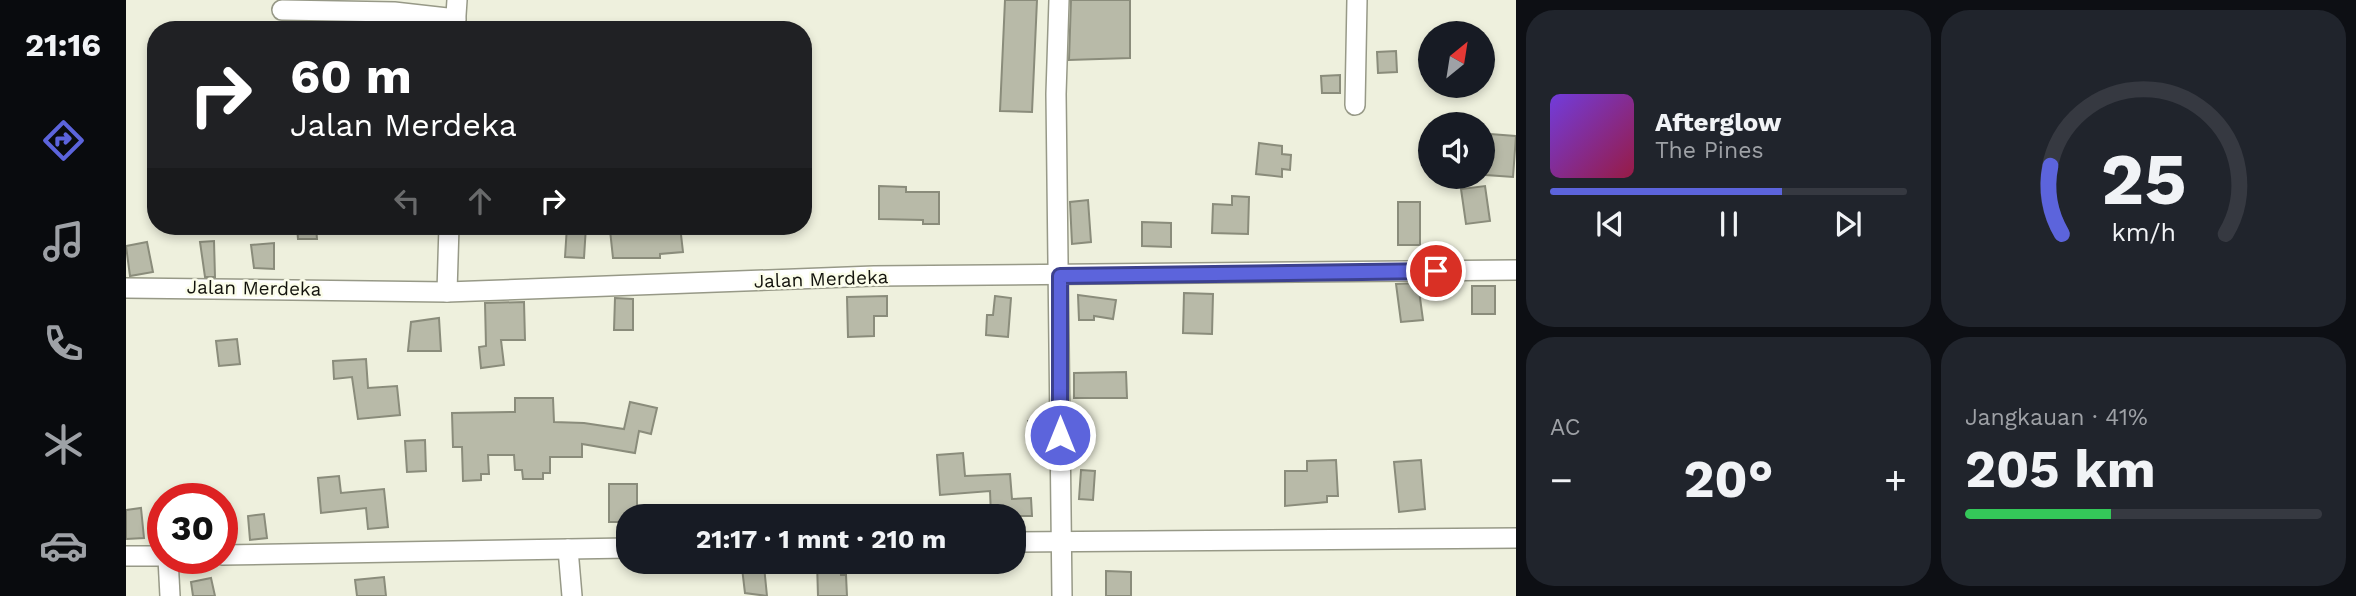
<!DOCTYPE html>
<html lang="id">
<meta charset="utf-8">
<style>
:root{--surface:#171b24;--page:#20242c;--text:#f1f3f6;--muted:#9ea1a6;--line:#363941;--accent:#5c64dc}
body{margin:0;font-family:"Work Sans",sans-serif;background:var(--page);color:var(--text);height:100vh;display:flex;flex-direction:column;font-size:26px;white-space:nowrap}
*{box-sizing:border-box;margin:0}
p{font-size:23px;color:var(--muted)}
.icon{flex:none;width:38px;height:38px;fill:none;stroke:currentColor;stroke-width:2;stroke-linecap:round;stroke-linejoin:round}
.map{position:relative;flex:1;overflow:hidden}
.sheet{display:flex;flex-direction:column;gap:10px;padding:10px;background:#0d0f14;width:840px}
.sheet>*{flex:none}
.hud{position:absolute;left:21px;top:21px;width:665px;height:214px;border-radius:28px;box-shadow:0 4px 10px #0003;background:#202124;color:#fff;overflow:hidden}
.needle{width:46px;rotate:30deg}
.controls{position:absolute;left:1292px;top:21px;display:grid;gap:14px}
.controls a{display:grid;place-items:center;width:77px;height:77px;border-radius:50%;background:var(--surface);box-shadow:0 4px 10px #0003;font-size:35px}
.speed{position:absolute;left:21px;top:483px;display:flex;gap:14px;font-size:35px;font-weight:700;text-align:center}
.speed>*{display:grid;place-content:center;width:91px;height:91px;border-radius:50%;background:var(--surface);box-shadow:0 4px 10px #0003;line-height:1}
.speed .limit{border:10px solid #d22;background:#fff;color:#111}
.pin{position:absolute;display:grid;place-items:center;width:60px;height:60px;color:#fff;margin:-30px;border:4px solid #fff;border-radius:50%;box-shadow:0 2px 7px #0007}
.me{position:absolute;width:77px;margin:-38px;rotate:0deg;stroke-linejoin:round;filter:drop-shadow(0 0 5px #0008)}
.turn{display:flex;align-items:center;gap:24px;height:147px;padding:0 28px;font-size:32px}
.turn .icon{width:91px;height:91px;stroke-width:2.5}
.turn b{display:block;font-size:49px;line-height:60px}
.lanes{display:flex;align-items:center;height:66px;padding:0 28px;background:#0003;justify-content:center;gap:35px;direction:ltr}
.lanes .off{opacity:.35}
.big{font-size:52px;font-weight:700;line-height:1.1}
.sheet .widget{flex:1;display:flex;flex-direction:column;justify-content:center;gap:10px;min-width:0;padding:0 24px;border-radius:28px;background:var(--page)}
.sheet .dial{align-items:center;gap:0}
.dial svg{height:182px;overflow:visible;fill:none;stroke:var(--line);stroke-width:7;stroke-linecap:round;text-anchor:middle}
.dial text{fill:var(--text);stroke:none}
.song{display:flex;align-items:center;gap:21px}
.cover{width:84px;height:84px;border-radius:10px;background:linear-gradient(135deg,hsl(260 70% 55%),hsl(340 70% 35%))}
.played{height:7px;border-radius:4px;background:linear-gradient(90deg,var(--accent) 65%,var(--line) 65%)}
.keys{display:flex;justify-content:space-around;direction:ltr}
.heat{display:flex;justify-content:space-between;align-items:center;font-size:38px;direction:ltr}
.charge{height:10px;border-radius:5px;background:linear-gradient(90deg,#34c759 41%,var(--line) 0)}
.sheet .tiles{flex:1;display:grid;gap:10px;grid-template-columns:repeat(2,1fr)}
.trip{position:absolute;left:490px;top:504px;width:410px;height:70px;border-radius:28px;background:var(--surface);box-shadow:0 4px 10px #0003;font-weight:700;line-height:70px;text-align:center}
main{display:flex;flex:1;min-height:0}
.menu{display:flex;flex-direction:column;width:126px;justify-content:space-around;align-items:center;background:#090b0e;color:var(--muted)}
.menu .icon{width:49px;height:49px}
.menu .current{color:var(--accent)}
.menu b{font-size:32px;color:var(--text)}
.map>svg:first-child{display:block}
.building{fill:#b8baa8;stroke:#8a8c7b;stroke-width:2}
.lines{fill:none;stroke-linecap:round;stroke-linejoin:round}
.minor-casing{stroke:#979987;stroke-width:22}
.minor{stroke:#fff;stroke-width:19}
.route-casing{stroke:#3c418f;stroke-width:18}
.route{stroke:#5c64dc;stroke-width:12}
.labels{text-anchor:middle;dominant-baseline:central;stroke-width:5;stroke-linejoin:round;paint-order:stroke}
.street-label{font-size:19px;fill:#13130d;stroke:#fbfdea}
</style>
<main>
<nav class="menu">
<b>21:16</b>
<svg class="icon current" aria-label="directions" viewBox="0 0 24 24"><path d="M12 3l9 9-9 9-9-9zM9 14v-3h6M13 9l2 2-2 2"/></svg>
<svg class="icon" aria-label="music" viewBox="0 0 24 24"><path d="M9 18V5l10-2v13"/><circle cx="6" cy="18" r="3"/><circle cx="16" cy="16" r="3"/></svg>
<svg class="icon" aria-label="phone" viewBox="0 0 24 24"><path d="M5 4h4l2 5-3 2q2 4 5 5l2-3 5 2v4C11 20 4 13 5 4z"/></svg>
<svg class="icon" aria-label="climate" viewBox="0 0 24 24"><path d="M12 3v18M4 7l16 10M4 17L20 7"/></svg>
<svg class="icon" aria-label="car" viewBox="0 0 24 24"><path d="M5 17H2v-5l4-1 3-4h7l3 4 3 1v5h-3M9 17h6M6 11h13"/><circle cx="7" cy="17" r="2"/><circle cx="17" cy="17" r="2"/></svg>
</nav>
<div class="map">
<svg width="1390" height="596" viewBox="0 0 1390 596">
<rect width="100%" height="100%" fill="#eef0dd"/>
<g class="building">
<polygon points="879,0 911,0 906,112 874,111"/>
<polygon points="945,0 1004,0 1004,58 943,60"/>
<polygon points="1270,51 1271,72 1252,73 1251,52"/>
<polygon points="1214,75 1214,93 1196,93 1195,76"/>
<polygon points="1364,134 1390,136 1387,177 1360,175"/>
<polygon points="1133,143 1156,146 1156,154 1165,155 1164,170 1156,169 1156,177 1130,174"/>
<polygon points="753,186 780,187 780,192 813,192 813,224 797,224 797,220 753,219"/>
<polygon points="1359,186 1364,221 1340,224 1335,189"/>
<polygon points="1106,196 1123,197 1122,234 1086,233 1087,204 1106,205"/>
<polygon points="962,200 965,242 946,244 944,202"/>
<rect x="1272" y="202" width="22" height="43"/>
<polygon points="1016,222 1045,223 1045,247 1016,246"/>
<polygon points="171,226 190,226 191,239 172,239"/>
<polygon points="441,226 460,226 458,258 439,257"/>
<polygon points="505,226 554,226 557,252 534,254 534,258 487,258 484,230"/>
<polygon points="88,241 89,277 79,277 74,242"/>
<polygon points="21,242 27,272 4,276 0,246"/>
<polygon points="148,243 148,269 128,268 125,245"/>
<polygon points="1292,283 1297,320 1275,322 1270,284"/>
<rect x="1346" y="286" width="23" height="28"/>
<polygon points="1058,293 1087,294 1086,334 1057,333"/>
<polygon points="952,295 990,300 987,319 968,316 968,320 953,320"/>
<polygon points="761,296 761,316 748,316 748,336 722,337 721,297"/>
<polygon points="869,296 885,298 882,337 860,335 861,315 867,315"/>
<polygon points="489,298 507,299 507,330 488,330"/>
<polygon points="398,302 399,340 375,340 378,365 355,368 353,347 360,346 359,303"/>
<polygon points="313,318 315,351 282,351 285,322"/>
<polygon points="111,339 114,364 93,366 90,341"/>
<polygon points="240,359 242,388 271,386 274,415 232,419 226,377 208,379 207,361"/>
<polygon points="1000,372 1001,398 948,398 948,373"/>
<polygon points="389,398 427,398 428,422 458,423 498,429 504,402 531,408 525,434 513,431 509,453 456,444 456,457 424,457 424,473 417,473 417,479 397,479 396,470 389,470 388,455 362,455 363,474 355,474 355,480 337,481 336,447 327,447 326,413 389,412"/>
<polygon points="902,421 917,421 917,437 902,436"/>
<polygon points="299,440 300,471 281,472 279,441"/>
<polygon points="837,453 839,476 884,474 886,499 905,498 906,516 865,516 864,491 814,495 811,455"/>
<polygon points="1210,460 1212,496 1201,496 1201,502 1159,506 1159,471 1181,471 1181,461"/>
<polygon points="1295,460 1299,509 1273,512 1268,462"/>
<polygon points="955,470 969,471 967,500 953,499"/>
<polygon points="213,476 215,493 258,489 262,527 242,529 240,508 195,513 192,478"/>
<polygon points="483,484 511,484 511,516 502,516 502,522 483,522"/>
<polygon points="15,508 18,538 0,539 0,510"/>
<polygon points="138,514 141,538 124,540 122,516"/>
<polygon points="691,562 714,562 715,575 720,575 721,596 692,596"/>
<polygon points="638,566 641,596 619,593 616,568"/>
<polygon points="980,571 1005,572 1005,596 980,596"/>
<polygon points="258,577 260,596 231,596 229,580"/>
<polygon points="85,578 89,596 67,596 65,582"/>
</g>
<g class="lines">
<g class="minor-casing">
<g id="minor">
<polyline points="933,0 930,94 936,596"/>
<polyline points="156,10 268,12 330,19"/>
<polyline points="329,30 331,0"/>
<polyline points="1229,105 1231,0"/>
<polyline points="0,288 321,292 748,276 1390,270"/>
<polyline points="321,292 323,226"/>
<polyline points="887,542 1390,538"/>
<polyline points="442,549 446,596"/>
<polyline points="96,555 502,548"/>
<polyline points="0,556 37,556"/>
<polyline points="42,558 44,596"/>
</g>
</g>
<use href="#minor" class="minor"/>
</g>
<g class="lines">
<g class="route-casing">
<polyline id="route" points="934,435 934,276 1310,271"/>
</g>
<use href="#route" class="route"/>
</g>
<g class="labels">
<g class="street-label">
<text transform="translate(695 279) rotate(-2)">Jalan Merdeka</text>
<text transform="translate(128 288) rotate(1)">Jalan Merdeka</text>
</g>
</g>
</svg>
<div class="controls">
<a><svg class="needle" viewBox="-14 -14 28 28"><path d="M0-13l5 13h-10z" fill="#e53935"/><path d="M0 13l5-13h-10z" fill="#9ea1a6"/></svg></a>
<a><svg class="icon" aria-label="sound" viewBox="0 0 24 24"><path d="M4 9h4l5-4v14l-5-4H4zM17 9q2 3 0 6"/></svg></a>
</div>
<div class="speed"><div class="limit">30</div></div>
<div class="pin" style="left:1310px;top:271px;background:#d93025"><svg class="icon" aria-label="arrive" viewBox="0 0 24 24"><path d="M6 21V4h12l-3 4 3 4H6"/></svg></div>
<svg class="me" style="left:934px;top:435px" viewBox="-20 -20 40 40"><circle r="17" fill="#5c64dc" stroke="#fff" stroke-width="3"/><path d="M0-11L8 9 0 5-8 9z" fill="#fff"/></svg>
<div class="trip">21:17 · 1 mnt · 210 m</div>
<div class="hud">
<div class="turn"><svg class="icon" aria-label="right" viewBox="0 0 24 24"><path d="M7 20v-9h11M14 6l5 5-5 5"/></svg><div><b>60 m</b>Jalan Merdeka</div></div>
<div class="lanes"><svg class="icon off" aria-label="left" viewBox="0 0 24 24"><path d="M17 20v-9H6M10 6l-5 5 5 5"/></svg><svg class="icon off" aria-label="ahead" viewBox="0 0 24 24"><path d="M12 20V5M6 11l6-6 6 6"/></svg><svg class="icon" aria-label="right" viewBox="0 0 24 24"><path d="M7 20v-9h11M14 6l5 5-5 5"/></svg></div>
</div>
</div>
<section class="sheet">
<div class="tiles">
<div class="widget">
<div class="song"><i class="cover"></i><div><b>Afterglow</b><p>The Pines</p></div></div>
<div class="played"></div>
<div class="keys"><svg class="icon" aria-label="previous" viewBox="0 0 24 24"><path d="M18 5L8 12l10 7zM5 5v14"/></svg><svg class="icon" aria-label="pause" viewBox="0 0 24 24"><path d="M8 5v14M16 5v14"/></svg><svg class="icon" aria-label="next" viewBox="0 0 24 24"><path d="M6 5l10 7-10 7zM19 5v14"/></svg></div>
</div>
<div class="widget dial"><svg viewBox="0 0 100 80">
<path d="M14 69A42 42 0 1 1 86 69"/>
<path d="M14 69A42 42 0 0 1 9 39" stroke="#5c64dc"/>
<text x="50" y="56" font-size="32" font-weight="700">25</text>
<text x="50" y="72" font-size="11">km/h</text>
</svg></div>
<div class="widget"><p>AC</p>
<div class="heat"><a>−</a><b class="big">20°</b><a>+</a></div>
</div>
<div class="widget"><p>Jangkauan · 41%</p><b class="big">205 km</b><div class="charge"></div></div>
</div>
</section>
</main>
